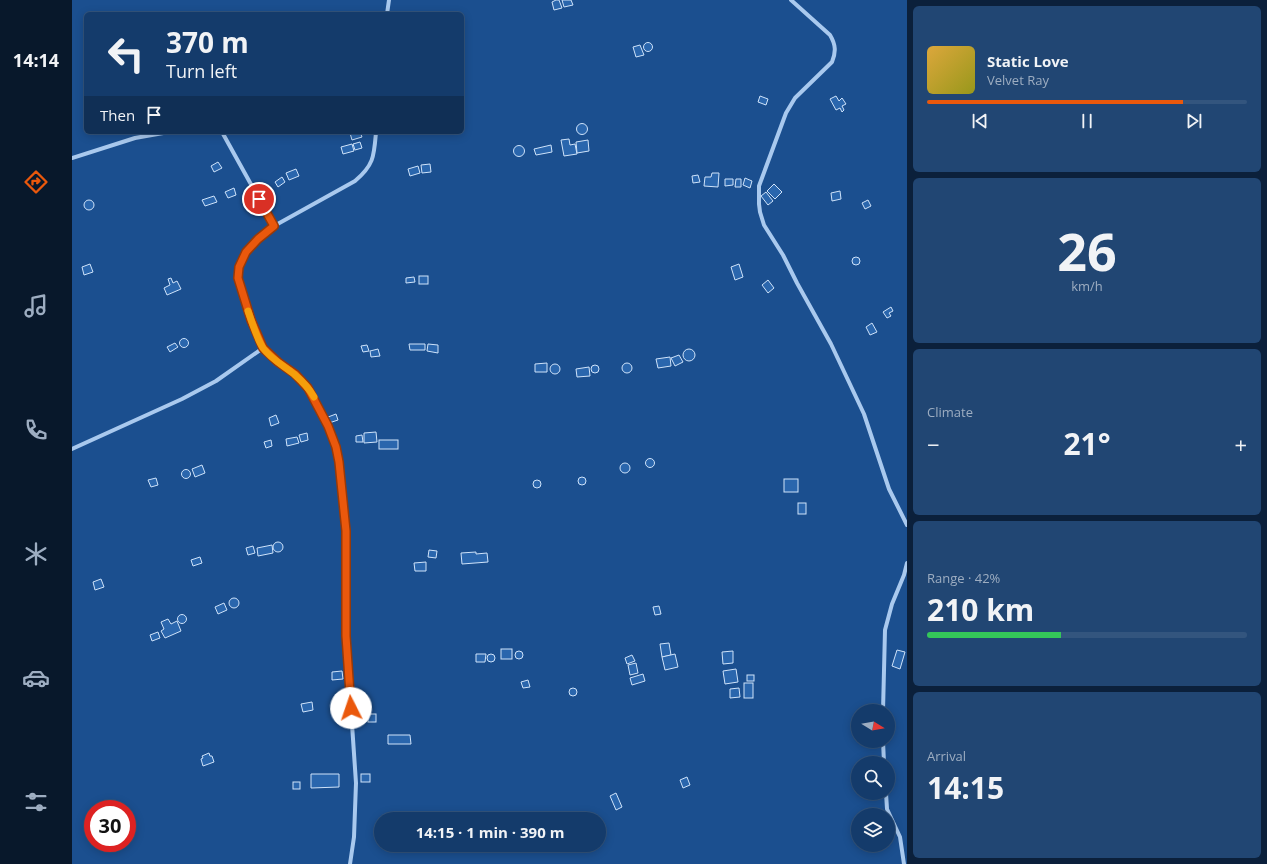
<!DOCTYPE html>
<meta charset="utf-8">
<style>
:root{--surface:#143b6b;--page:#214673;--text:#f1f3f6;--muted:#9dadc1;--line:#33557e;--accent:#ea580c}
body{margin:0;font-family:"Open Sans",sans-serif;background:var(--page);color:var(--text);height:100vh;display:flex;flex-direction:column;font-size:15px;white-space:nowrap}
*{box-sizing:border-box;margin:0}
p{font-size:13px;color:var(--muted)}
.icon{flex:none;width:22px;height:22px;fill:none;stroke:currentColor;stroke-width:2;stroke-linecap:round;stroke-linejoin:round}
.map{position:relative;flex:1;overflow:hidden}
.details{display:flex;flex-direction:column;gap:6px;padding:6px;background:#0b203b;width:360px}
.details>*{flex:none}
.guide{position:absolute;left:12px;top:12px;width:380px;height:122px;border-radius:6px;box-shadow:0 2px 10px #0003,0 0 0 1px var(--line);background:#143b6b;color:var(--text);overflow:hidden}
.needle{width:26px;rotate:101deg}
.buttons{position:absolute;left:779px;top:704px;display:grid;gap:8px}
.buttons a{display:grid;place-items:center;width:44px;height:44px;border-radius:50%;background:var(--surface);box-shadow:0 2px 10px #0003,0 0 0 1px var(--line);font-size:20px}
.speed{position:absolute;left:12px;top:800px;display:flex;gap:8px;font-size:20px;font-weight:700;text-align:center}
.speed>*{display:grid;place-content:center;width:52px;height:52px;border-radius:50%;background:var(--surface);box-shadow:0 2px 10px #0003,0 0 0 1px var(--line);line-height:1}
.speed .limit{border:6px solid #d22;background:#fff;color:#111}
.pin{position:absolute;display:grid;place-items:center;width:34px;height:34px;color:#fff;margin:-17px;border:2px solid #fff;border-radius:50%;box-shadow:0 1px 4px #0007}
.me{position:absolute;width:44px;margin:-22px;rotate:356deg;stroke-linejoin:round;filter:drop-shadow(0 0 3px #0008)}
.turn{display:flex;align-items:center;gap:14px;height:84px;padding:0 16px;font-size:18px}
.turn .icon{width:52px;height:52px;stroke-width:2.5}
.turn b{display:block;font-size:28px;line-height:34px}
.then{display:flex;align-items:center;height:38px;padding:0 16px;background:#0003;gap:8px;font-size:15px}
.big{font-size:30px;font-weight:700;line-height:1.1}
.details .tile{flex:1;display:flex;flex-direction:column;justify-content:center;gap:6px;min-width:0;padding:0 14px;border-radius:6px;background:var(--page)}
.details .dial{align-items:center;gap:0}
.dial b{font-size:52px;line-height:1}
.song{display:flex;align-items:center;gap:12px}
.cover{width:48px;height:48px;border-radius:6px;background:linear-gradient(135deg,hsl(40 70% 55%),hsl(60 70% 35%))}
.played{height:4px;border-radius:2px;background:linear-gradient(90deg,var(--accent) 80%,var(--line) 80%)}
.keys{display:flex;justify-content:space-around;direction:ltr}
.heat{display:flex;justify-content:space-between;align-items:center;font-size:22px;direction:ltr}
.charge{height:6px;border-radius:3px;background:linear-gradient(90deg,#34c759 42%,var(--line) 0)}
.trip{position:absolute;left:302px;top:812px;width:232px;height:40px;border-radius:20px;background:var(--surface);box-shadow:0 2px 10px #0003,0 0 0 1px var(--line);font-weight:700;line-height:40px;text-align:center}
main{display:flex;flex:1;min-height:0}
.menu{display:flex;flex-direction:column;width:72px;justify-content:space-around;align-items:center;background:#08182b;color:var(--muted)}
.menu .icon{width:28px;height:28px}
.menu .selected{color:var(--accent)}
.menu b{font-size:18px;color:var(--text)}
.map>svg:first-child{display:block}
.building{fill:#2a66ad;stroke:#cfe3fa}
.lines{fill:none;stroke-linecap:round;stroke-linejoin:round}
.street{stroke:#a9c9ee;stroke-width:4}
.route-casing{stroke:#983908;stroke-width:10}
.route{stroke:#ea580c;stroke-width:7}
.slow{stroke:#f59e0b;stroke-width:7}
</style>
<main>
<nav class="menu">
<b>14:14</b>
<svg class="icon selected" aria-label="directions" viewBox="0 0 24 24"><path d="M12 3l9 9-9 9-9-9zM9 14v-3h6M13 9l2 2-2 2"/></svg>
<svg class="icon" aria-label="music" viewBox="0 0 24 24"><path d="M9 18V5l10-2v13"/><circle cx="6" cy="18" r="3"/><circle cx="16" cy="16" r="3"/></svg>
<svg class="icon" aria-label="phone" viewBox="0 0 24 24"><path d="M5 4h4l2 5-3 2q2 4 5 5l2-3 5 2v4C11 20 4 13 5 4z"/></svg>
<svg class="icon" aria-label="climate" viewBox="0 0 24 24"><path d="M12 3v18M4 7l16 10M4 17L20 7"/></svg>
<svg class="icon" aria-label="car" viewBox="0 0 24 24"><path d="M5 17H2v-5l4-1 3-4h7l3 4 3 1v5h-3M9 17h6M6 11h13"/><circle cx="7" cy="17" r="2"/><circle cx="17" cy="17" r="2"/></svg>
<svg class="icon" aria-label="filters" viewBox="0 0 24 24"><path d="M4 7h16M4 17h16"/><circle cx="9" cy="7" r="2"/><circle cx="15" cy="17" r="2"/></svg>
</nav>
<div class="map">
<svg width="835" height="864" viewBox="0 0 835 864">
<rect width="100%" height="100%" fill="#1b4f8f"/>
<g class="building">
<polygon points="484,0 487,0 490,8 482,10 480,2"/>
<polygon points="490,0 499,0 501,5 492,7"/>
<circle cx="576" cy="47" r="4.5"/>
<polygon points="568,45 572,55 564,57 561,47"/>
<polygon points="688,96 696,99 694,105 686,102"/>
<polygon points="764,96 767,101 770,98 774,104 770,106 772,110 770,112 768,108 764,110 758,99"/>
<circle cx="510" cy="129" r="5.5"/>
<polygon points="280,132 288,132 290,137 280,140 278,133"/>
<polygon points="497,139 498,145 503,144 505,154 492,156 489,140"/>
<polygon points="516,140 517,151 505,153 504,142"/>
<polygon points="288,142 290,148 283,150 281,144"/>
<polygon points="280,144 282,151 271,154 269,147"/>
<polygon points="479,145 480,152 464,155 462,149"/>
<circle cx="447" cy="151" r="5.5"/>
<polygon points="146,162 150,168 142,172 139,166"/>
<polygon points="358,164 359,172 350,173 349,165"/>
<polygon points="346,166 348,173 338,176 336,169"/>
<polygon points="224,169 227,176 217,180 214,173"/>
<polygon points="640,173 647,173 646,187 632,186 633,177 639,177"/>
<polygon points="626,175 628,182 621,183 620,176"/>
<polygon points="210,177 213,182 206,187 203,182"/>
<polygon points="673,178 680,181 678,188 671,185"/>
<polygon points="653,179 661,179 661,185 653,186"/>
<polygon points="664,179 669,179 669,187 663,187"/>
<polygon points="702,184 710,192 703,199 695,191"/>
<polygon points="162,188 164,195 156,198 153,192"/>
<polygon points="768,191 769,199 760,201 759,193"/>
<polygon points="694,192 701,201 696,205 689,196"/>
<polygon points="142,196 145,202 133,206 130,200"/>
<polygon points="796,200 799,206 793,209 790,203"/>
<circle cx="17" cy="205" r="5"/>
<circle cx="784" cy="261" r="4"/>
<polygon points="18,264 21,272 12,275 10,267"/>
<polygon points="667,264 671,277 663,280 659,267"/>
<rect x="347" y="276" width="9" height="8"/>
<polygon points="342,277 343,282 334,283 334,278"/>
<polygon points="99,278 101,283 105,281 109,289 95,295 92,288 98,285 96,279"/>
<polygon points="696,280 702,288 696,293 690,285"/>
<polygon points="819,307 821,311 817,313 819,316 815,318 811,312"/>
<polygon points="800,323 805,332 798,335 794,327"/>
<circle cx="112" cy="343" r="4.5"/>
<polygon points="103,343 106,347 98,352 95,347"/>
<polygon points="337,344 353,344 353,350 338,350"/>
<polygon points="356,344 366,345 366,353 355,351"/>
<polygon points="295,345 297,351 291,352 289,346"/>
<circle cx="617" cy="355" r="6"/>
<polygon points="306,349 308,356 299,357 298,351"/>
<polygon points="607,355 611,362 603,366 599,358"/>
<polygon points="598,357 599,366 586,368 584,359"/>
<polygon points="475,363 475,372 463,372 463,364"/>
<circle cx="555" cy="368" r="5"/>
<circle cx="483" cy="369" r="5"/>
<circle cx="523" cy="369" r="4"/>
<polygon points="517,367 518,376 505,377 504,369"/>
<polygon points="264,414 266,420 257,423 256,417"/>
<polygon points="204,415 207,423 199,426 197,418"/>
<polygon points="304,432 305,442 292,443 292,433"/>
<polygon points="235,433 236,440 229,442 227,435"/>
<polygon points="290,435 291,442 284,442 284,436"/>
<polygon points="225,437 227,443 215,446 214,439"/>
<polygon points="199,440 200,446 194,448 192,442"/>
<rect x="307" y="440" width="19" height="9"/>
<circle cx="578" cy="463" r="4.5"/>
<circle cx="553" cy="468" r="5"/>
<polygon points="130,465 133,473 123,477 120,469"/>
<circle cx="114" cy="474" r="4.5"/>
<circle cx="510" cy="481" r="4"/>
<polygon points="84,478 86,485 79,487 76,480"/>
<rect x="712" y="479" width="14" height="13"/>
<circle cx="465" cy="484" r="4"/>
<rect x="726" y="503" width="8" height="11"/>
<circle cx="206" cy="547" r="5"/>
<polygon points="200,545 201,553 186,556 185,548"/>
<polygon points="181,546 183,553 176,555 174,548"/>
<polygon points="357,550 365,551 364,558 356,557"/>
<polygon points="404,552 404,554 415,553 416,562 390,564 389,553"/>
<polygon points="128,557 130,563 121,566 119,560"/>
<polygon points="354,562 354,571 343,571 342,563"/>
<polygon points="29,579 32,587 23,590 21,582"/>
<circle cx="162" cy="603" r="5"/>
<polygon points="152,603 155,610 146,614 143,607"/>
<polygon points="587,606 589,614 583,615 581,607"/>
<circle cx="110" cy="619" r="4.5"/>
<polygon points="96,619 99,624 105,621 109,631 93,638 89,631 92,629 89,622"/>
<polygon points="86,632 88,638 80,641 78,635"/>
<polygon points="597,643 599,655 590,657 588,644"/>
<rect x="429" y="649" width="11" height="10"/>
<polygon points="825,650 833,652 828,669 820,666"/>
<circle cx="447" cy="655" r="4"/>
<polygon points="661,651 661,663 651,664 650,652"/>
<circle cx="419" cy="658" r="4"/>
<polygon points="404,654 414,654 413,662 404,662"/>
<polygon points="603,654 606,667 593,670 590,657"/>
<polygon points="560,655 563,661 555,664 553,658"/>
<polygon points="564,663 566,673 558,675 556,665"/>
<polygon points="664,669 666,682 653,684 651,671"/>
<polygon points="270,671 271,679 260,680 260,672"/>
<polygon points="571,674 573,681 560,685 558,678"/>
<rect x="675" y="675" width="7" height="6"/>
<polygon points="456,680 458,687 451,688 449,682"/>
<rect x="672" y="683" width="9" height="15"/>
<circle cx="501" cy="692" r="4"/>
<polygon points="667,688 668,697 658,698 658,689"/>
<polygon points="240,702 241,710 231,712 229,704"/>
<rect x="296" y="714" width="8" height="8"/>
<polygon points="316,735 338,735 339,744 316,744"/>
<polygon points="137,753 138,756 140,756 142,762 131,766 129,759 131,758 130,756"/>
<polygon points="239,774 267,774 267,787 239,788"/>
<rect x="289" y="774" width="9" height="8"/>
<polygon points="615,777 618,785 611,788 608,780"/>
<rect x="221" y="782" width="7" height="7"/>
<polygon points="544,793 550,807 544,810 538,796"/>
</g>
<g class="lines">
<g class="street">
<path d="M 719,0 L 758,35 C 764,45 764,52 760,62 L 723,98 L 714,113 L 687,186 L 687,204 L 688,212 L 692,225 L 711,255 L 725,283 L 759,344 L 792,414 L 817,489 L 835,525"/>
<polyline points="315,14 317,0"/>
<polyline points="150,132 202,226"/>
<polyline points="0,158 63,138 97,132"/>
<polyline points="191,348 206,361 223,374 236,388 256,426 264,447 267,462 274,531 274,636 284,783 282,837 278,864"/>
<path d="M 0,449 L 110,399 L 144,381 L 191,348 L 179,320 L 166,278 L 167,267 L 174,252 L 187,239 L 202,226 L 283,181 C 302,165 302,156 304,132"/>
<polyline points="811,711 813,630 820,604 832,575 835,563"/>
<polyline points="811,741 812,763"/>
<polyline points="814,793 815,809 828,837 832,864"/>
</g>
</g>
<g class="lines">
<g class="route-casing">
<polyline id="route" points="187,199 202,226 186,239 174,252 167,267 166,278 179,320 191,348 206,362 223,374 236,388 256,426 264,447 267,462 274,531 274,636 279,708"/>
</g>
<use href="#route" class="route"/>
<path class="slow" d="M 176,311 C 180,322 185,339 191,348 C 199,359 212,366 222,374 C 230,381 237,388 242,397"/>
</g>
</svg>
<div class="buttons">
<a><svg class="needle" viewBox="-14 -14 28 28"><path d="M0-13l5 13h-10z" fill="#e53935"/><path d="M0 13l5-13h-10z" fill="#9dadc1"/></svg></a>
<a><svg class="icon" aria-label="search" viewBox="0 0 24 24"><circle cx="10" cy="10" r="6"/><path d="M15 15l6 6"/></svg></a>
<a><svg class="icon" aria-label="layers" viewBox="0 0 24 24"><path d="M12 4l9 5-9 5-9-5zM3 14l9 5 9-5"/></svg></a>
</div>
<div class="speed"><div class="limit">30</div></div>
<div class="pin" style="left:187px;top:199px;background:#d93025"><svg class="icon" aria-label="arrive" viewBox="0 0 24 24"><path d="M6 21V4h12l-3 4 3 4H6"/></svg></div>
<svg class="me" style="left:279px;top:708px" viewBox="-20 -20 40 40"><circle r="19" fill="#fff"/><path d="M0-13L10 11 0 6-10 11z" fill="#ea580c"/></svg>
<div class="trip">14:15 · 1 min · 390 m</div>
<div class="guide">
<div class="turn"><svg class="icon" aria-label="left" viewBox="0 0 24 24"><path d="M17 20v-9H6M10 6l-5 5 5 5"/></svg><div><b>370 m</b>Turn left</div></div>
<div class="then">Then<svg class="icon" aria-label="arrive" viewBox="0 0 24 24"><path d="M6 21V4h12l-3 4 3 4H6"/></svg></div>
</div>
</div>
<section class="details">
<div class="tile">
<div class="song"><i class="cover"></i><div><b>Static Love</b><p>Velvet Ray</p></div></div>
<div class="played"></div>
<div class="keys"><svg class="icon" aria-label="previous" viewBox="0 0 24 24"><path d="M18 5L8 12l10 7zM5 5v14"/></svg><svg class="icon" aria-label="pause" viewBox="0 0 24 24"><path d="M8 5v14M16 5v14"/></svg><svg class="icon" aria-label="next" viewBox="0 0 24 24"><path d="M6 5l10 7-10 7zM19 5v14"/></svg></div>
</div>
<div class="tile dial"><b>26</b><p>km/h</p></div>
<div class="tile"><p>Climate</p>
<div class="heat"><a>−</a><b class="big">21°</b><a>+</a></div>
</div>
<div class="tile"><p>Range · 42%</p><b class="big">210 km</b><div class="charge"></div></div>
<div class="tile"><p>Arrival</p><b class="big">14:15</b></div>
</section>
</main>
